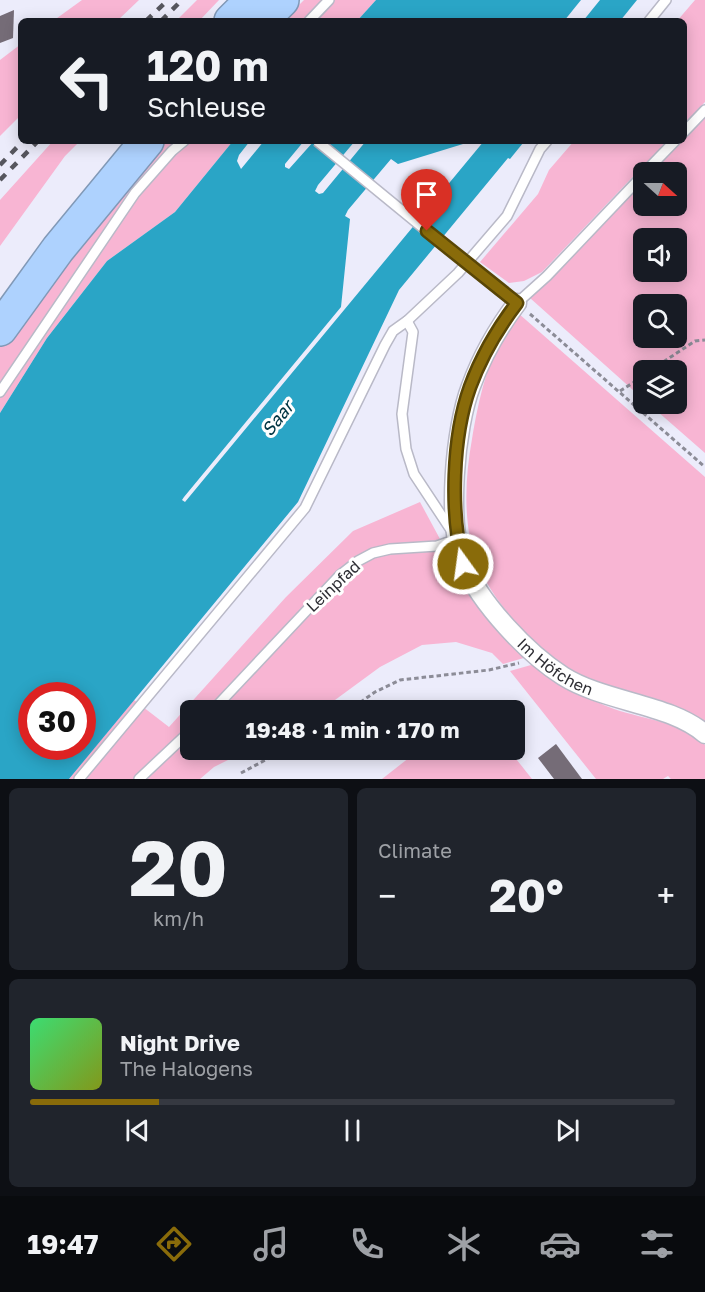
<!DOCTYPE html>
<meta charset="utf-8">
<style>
:root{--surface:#171b24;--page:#20242c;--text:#f1f3f6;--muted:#9ea1a6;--line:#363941;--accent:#896b0a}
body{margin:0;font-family:"Golos Text",sans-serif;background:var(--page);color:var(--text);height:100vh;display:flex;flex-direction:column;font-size:22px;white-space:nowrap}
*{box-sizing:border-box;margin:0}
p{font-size:20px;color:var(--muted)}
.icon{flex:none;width:33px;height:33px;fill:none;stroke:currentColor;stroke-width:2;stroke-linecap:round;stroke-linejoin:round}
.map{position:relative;height:779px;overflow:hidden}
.panel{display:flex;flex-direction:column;gap:9px;padding:9px;background:#0d0f14;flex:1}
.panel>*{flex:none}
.banner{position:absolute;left:18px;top:18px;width:669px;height:126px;border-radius:9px;box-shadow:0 3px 15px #0003;background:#171b24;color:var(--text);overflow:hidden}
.needle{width:39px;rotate:111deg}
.tools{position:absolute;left:633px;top:162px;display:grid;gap:12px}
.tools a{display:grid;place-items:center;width:54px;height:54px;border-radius:9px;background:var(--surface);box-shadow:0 3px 15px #0003;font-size:30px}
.speed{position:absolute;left:18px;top:682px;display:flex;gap:12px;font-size:30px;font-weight:700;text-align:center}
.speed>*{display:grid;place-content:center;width:78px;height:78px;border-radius:50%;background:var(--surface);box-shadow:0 3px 15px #0003;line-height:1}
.speed .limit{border:9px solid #d22;background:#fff;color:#111}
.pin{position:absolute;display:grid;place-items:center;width:51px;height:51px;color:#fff;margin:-62px -26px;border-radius:50% 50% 50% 0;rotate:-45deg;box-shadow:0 0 6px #0007}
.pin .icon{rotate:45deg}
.me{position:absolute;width:66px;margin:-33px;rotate:346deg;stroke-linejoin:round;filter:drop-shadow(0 0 4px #0008)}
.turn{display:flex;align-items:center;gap:21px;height:126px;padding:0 30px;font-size:27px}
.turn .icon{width:78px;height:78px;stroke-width:2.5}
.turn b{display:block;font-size:42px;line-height:51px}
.big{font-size:45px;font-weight:700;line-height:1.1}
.panel .card{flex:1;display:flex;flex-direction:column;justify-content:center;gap:9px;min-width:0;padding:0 21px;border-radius:9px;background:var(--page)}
.panel .dial{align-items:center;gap:0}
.dial b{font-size:78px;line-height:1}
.song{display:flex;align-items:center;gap:18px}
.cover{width:72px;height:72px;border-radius:9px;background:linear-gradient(135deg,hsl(140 70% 55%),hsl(70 70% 35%))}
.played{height:6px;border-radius:3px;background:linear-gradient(90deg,var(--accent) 20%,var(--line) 20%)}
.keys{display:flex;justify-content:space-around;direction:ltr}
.heat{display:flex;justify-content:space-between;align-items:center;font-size:33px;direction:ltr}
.panel .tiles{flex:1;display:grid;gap:9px;grid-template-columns:1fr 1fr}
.card:last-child{grid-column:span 2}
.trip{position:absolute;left:180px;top:700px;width:345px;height:60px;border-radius:9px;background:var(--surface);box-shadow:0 3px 15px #0003;font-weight:700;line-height:60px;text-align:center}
.dock{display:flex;height:96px;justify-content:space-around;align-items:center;background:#090b0e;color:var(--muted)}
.dock .icon{width:42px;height:42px}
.dock .selected{color:var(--accent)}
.dock b{font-size:27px;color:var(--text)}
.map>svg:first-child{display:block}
.green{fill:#f8b5d3;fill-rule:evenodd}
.water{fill:#2aa5c6;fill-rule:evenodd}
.building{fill:#756c77}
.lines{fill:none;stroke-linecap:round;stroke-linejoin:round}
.service-casing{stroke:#b9b9c7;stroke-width:12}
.minor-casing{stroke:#b9b9c7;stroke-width:21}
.motorway-casing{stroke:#8199b7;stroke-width:36}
.path{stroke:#8c8c97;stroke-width:3;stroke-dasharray:4.5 3;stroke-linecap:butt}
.service{stroke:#fff;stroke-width:9}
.minor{stroke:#fff;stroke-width:18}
.motorway{stroke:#aed2fe;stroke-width:33}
.rail{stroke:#56565e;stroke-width:4.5;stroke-dasharray:8 8;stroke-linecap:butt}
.service-bridge-casing{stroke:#b9b9c7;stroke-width:12;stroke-linecap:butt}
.service-bridge{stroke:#fff;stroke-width:9}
.route-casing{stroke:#594606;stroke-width:15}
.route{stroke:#896b0a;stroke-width:10}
.labels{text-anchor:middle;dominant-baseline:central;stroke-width:6;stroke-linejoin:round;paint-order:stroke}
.street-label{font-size:16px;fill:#2e2e34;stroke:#fff}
.water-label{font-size:18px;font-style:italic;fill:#003543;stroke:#fff}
</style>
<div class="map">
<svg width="705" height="779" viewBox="0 0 705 779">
<rect width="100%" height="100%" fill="#ececfb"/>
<g class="green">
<polygon points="82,0 139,0 117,21 53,21"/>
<polygon points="197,0 219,0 199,21 176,21"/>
<polygon points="304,0 376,0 357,21 283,21"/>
<polygon points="695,0 705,0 705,102 684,124 684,21 677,21"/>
<polygon points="21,44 21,115 0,136 0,60"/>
<path d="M 705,118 L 705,453 L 649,404 L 676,404 L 676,370 L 644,370 L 643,399 L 530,298 L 643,182 L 644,206 L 676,206 L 676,172 L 652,172 ZM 644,238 L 676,238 L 676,272 L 644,272 ZM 644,304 L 676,304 L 676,338 L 644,338 Z"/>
<polygon points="53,141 80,141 65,156 0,246 0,200"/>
<polygon points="165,141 233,141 175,212 107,261 47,338 0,413 0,345 117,190"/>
<polygon points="574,141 667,141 542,272 524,281 509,283 480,262 538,194 549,170"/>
<path d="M 518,313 L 705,477 L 705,725 C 679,716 654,706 628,696 C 616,692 602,688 590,682 C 540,654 481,597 470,539 C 464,506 466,472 472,439 C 480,393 489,351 518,313 Z"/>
<polygon points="420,502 474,602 531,656 503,664 492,653 456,642 422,645 380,667 320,711 190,711 190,750 248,750 214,767 200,779 69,779 134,700 169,727 286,597 353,531"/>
<path d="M 538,663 C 562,681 586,699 614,709 C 646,720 680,721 705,745 L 705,779 L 671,779 L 668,776 L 663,779 L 596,779 L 510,671 Z"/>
<polygon points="419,750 509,750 532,779 382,779"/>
</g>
<g class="water">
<polygon points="376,0 581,0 564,21 357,21"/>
<polygon points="600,0 637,0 620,21 583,21"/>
<path d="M 233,141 L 250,141 L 239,155 L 237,161 L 241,169 L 264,141 L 304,141 L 285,164 L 285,167 L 289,169 L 314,141 L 355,141 L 318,185 L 315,191 L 319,194 L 323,193 L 366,141 L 465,141 L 463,144 L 398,164 L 391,159 L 348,210 L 345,216 L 350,219 L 341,307 L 184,497 L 182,500 L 185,502 L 484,141 L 521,141 L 523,143 L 510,159 L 508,158 L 399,290 L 298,502 L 69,779 L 0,779 L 0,413 L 47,338 L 107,261 L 175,212 ZM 32,696 L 82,696 L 82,747 L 32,747 Z"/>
</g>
<g class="building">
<polygon points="14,10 13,38 0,43 0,16"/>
<polygon points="556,744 582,779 554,779 538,758"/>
</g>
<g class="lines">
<g class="service-casing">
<g id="service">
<polyline points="309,21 329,0"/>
<polyline points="649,21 666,0"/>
<polyline points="684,132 705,110"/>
<polyline points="645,172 675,141"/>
<polyline points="500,291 517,303 547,276 644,174"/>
<polyline points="407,321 458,273 507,216 540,149 547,141"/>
<polyline points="0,392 135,193 172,151 184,141"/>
<polyline points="79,779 305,508 385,345 393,331 407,321 413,332 402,414 406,449 414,474 457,539 437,546 390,549 373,553 358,561 340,575 212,711"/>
<polyline points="139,779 190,731"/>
</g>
</g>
<g class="minor-casing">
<g id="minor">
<path id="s1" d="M 517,303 C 498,328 482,356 471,386 C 455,427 446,524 464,565 C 481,604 527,653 563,676 C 604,702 671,704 705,734"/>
</g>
</g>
<g class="motorway-casing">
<g id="motorway">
<polyline points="231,21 252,0"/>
<polyline points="261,21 282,0"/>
<polyline points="0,329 58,249 147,141"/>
</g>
</g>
<g class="path">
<polyline points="530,314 705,467"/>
<polyline points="651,370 695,341 705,340"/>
<polyline points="620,391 644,376"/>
<polyline points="348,711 375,692 400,680 489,670 519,663"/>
<polyline points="241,773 284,750"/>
</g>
<use href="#service" class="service"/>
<use href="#minor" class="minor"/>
<use href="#motorway" class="motorway"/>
<g class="rail">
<polyline points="146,21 168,0"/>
<polyline points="161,21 182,0"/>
<polyline points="0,165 23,141"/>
<polyline points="0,180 38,141"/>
</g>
<g class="service-bridge-casing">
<polyline id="service-bridge" points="317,141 500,291"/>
</g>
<use href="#service-bridge" class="service-bridge"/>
</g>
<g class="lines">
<g class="route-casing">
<path id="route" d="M 427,231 L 517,303 C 498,328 481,357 470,387 C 452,437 450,513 463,564"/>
</g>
<use href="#route" class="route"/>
</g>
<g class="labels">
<g class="street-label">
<text transform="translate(333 586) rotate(-43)">Leinpfad</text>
<text stroke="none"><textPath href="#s1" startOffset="416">Im Höfchen</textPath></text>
</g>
<g class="water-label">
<text transform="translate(277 418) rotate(-51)">Saar</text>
</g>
</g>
</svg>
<div class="tools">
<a><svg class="needle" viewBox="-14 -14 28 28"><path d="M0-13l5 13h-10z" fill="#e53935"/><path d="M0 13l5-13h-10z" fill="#9ea1a6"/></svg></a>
<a><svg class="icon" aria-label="sound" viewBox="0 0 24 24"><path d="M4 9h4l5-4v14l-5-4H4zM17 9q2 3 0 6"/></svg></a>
<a><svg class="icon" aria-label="search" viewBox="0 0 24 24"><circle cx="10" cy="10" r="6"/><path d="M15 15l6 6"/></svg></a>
<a><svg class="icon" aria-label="layers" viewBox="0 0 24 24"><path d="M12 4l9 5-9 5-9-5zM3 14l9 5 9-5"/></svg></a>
</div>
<div class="speed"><div class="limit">30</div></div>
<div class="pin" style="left:427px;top:231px;background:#d93025"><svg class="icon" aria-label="arrive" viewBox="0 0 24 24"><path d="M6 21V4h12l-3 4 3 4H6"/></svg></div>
<svg class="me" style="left:463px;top:564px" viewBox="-20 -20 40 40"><circle r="17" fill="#896b0a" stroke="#fff" stroke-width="3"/><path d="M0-11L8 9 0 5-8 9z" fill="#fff"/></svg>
<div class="trip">19:48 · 1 min · 170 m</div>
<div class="banner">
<div class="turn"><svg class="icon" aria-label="left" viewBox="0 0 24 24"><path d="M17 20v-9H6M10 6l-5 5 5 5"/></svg><div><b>120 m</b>Schleuse</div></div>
</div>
</div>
<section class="panel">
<div class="tiles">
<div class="card dial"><b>20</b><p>km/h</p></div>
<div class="card"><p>Climate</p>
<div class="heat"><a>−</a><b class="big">20°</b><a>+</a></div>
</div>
<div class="card">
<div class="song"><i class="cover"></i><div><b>Night Drive</b><p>The Halogens</p></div></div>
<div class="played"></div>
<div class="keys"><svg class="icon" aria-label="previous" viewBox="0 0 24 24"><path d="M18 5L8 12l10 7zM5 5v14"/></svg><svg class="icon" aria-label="pause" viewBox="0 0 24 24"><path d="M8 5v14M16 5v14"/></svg><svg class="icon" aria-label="next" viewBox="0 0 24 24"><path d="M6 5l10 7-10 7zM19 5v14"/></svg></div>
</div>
</div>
</section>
<nav class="dock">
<b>19:47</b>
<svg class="icon selected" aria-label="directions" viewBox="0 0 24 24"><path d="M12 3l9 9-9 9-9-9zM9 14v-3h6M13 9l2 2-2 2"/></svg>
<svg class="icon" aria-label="music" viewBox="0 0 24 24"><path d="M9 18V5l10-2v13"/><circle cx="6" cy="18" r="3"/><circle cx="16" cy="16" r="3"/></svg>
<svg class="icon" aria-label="phone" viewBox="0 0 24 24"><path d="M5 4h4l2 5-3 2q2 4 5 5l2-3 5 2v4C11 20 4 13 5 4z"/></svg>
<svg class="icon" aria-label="climate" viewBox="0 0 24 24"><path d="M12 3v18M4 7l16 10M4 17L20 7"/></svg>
<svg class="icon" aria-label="car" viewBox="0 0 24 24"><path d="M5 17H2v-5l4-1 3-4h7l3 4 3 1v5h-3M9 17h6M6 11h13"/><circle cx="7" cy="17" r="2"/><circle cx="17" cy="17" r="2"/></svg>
<svg class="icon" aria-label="filters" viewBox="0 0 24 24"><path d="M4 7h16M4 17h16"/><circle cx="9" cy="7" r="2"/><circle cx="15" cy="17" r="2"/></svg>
</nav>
